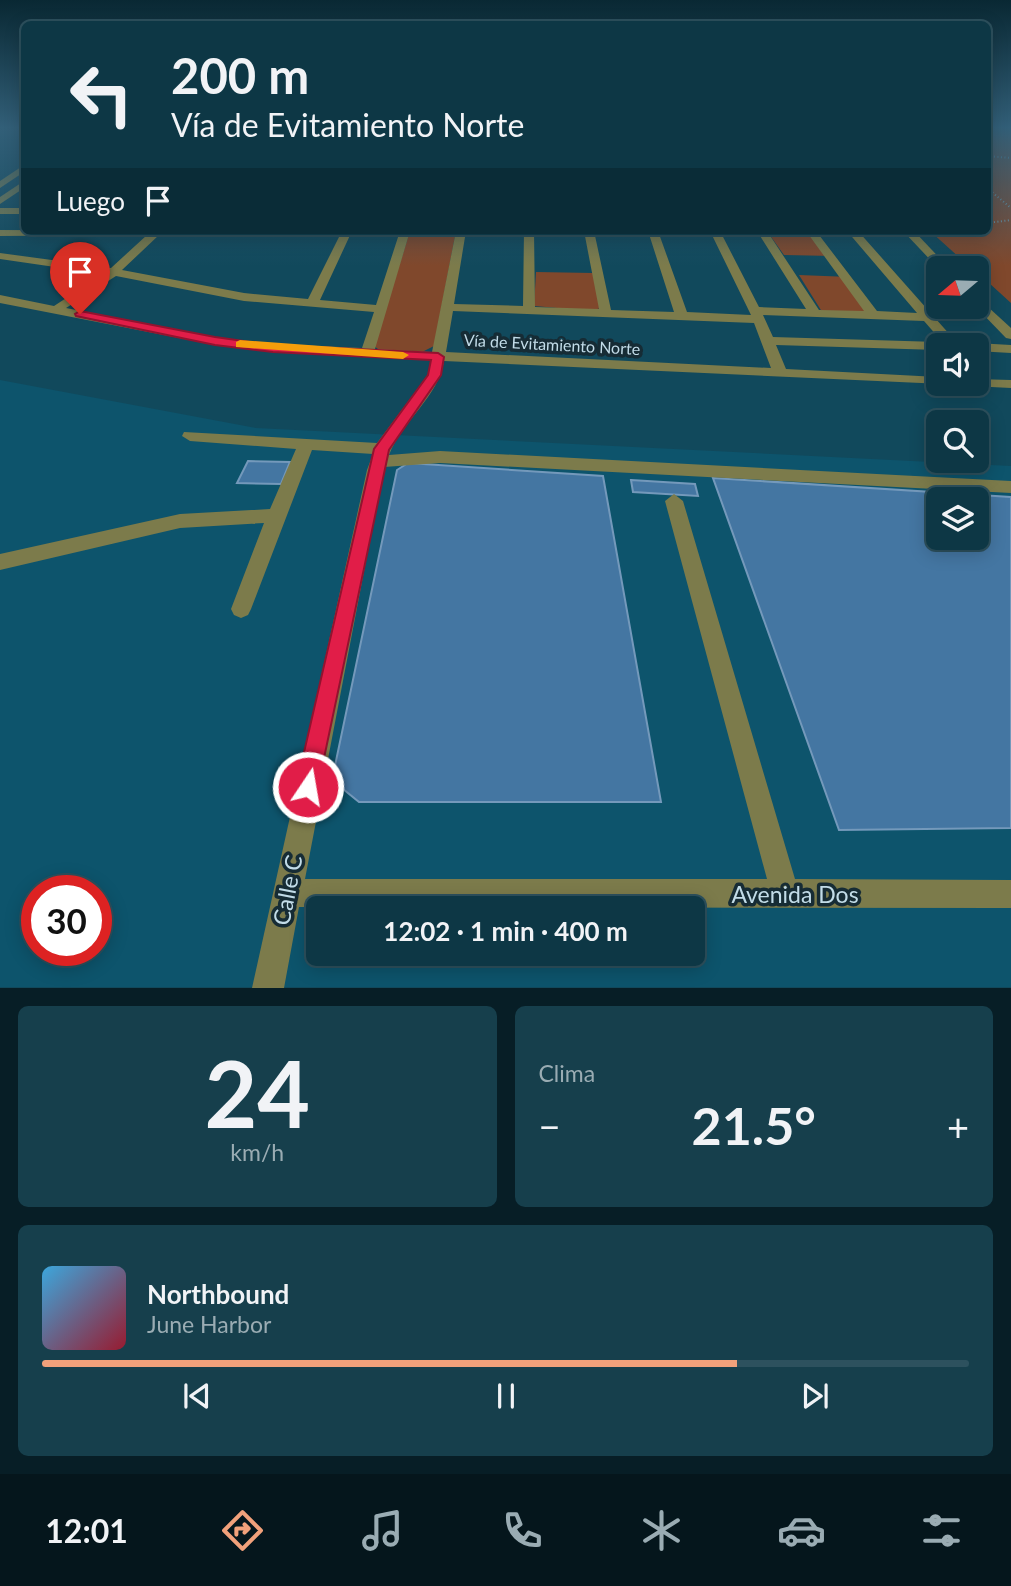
<!DOCTYPE html>
<html lang="es">
<meta charset="utf-8">
<style>
:root{--surface:#0d3745;--page:#163f4c;--text:#f1f3f6;--muted:#9aacb3;--line:#2d515e;--accent:#f1a17b}
body{margin:0;font-family:Lato,sans-serif;background:var(--page);color:var(--text);height:100vh;display:flex;flex-direction:column;font-size:26px;white-space:nowrap}
*{box-sizing:border-box;margin:0}
p{font-size:23px;color:var(--muted)}
.icon{flex:none;width:38px;height:38px;fill:none;stroke:currentColor;stroke-width:2;stroke-linecap:round;stroke-linejoin:round}
.map{position:relative;height:988px;overflow:hidden}
.drawer{display:flex;flex-direction:column;gap:18px;padding:18px;background:#071e26;flex:1}
.drawer>*{flex:none}
.guide{position:absolute;left:21px;top:21px;width:970px;height:214px;border-radius:10px;box-shadow:0 4px 18px #0003,0 0 0 2px var(--line);background:#0d3745;color:var(--text);overflow:hidden}
.needle{width:46px;rotate:251deg}
.tools{position:absolute;left:926px;top:256px;display:grid;gap:14px}
.tools a{display:grid;place-items:center;width:63px;height:63px;border-radius:10px;background:var(--surface);box-shadow:0 4px 18px #0003,0 0 0 2px var(--line);font-size:35px}
.speed{position:absolute;left:21px;top:875px;display:flex;gap:14px;font-size:35px;font-weight:700;text-align:center}
.speed>*{display:grid;place-content:center;width:91px;height:91px;border-radius:50%;background:var(--surface);box-shadow:0 4px 18px #0003,0 0 0 2px var(--line);line-height:1}
.speed .limit{border:10px solid #d22;background:#fff;color:#111}
.pin{position:absolute;display:grid;place-items:center;width:60px;height:60px;color:#fff;margin:-72px -30px;border-radius:50% 50% 50% 0;rotate:-45deg;box-shadow:0 0 7px #0007}
.pin .icon{rotate:45deg}
.me{position:absolute;width:77px;margin:-38px;rotate:12deg;stroke-linejoin:round;filter:drop-shadow(0 0 5px #0008)}
.turn{display:flex;align-items:center;gap:24px;height:147px;padding:0 35px;font-size:32px}
.turn .icon{width:91px;height:91px;stroke-width:2.5}
.turn b{display:block;font-size:49px;line-height:60px}
.then{display:flex;align-items:center;height:66px;padding:0 35px;background:#0003;gap:14px;font-size:26px}
.big{font-size:52px;font-weight:700;line-height:1.1}
.drawer .card{flex:1;display:flex;flex-direction:column;justify-content:center;gap:10px;min-width:0;padding:0 24px;border-radius:10px;background:var(--page)}
.drawer .dial{align-items:center;gap:0}
.dial b{font-size:91px;line-height:1}
.song{display:flex;align-items:center;gap:21px}
.cover{width:84px;height:84px;border-radius:10px;background:linear-gradient(135deg,hsl(200 70% 55%),hsl(350 70% 35%))}
.played{height:7px;border-radius:4px;background:linear-gradient(90deg,var(--accent) 75%,var(--line) 75%)}
.keys{display:flex;justify-content:space-around;direction:ltr}
.heat{display:flex;justify-content:space-between;align-items:center;font-size:38px;direction:ltr}
.drawer .tiles{flex:1;display:grid;gap:18px;grid-template-columns:1fr 1fr}
.card:last-child{grid-column:span 2}
.trip{position:absolute;left:306px;top:896px;width:399px;height:70px;border-radius:10px;background:var(--surface);box-shadow:0 4px 18px #0003,0 0 0 2px var(--line);font-weight:700;line-height:70px;text-align:center}
.tab-bar{display:flex;height:112px;justify-content:space-around;align-items:center;background:#05161c;color:var(--muted)}
.tab-bar .icon{width:49px;height:49px}
.tab-bar .active{color:var(--accent)}
.tab-bar b{font-size:32px;color:var(--text)}
.map>svg:first-child{display:block}
.built{fill:#0d546c;fill-rule:evenodd}
.green{fill:#80482c}
.building{fill:#4476a2;stroke:#7499bb;stroke-width:2;fill-rule:evenodd}
.lines{fill:none;stroke-linecap:round;stroke-linejoin:round}
.path{stroke:#7098a7;stroke-width:2;stroke-dasharray:1 2.5;stroke-linecap:butt}
.minor{fill:#7c7b4b;fill-rule:evenodd}
.route{fill:#e11d48;stroke:#92132f;stroke-width:2}
.slow{fill:#f59e0b}
.labels{text-anchor:middle;dominant-baseline:central;stroke-width:7;stroke-linejoin:round;paint-order:stroke}
.far-street-label{font-size:16px;fill:#c2dce8;stroke:#162c35}
.near-street-label{font-size:23px;fill:#c2dce8;stroke:#162c35}
</style>
<div class="map">
<svg width="1011" height="988" viewBox="0 0 1011 988">
<rect width="100%" height="100%" fill="#11495c"/>
<path class="built" d="M 0,380 L 256,428 L 1011,466 L 1011,987 L 0,987 ZM 938,499 L 976,499 L 976,537 L 938,537 ZM 37,891 L 96,891 L 96,950 L 37,950 ZM 318,908 L 693,908 L 693,954 L 318,954 Z"/>
<g class="green">
<polygon points="987,127 1011,127 1011,303 977,272 976,268 971,268 930,231 987,231"/>
<polygon points="410,231 456,231 434,346 420,353 382,352 374,346"/>
<polygon points="767,231 813,231 833,256 784,255"/>
<polygon points="536,272 593,273 600,308 593,311 534,306"/>
<polygon points="799,275 850,277 879,318 824,315"/>
</g>
<g class="building">
<polygon points="248,461 290,462 281,484 237,483"/>
<polygon points="408,463 603,476 661,802 359,802 332,780 397,470"/>
<path d="M 713,478 L 1011,497 L 1011,828 L 839,830 ZM 938,499 L 976,499 L 976,537 L 938,537 Z"/>
<polygon points="631,480 695,484 698,496 633,492"/>
</g>
<g class="lines">
<g class="path">
<polyline points="987,156 1011,158"/>
<polyline points="987,188 1011,208"/>
<polyline points="987,223 1011,220"/>
</g>
<g class="minor">
<polygon points="21,167 24,167 24,172 0,188 0,181"/>
<polygon points="24,181 24,188 0,204 0,197"/>
<rect x="0" y="208" width="24" height="6"/>
<path d="M 0,230 L 243,231 L 238,234 L 159,235 L 122,270 L 244,293 L 308,299 L 342,231 L 352,231 L 320,300 L 376,305 L 400,231 L 410,231 L 375,349 L 432,352 L 456,231 L 466,231 L 454,304 L 523,306 L 524,231 L 534,231 L 535,307 L 599,309 L 584,231 L 594,231 L 611,310 L 674,312 L 648,231 L 658,231 L 687,312 L 751,315 L 710,231 L 720,231 L 759,307 L 806,309 L 757,231 L 767,231 L 819,310 L 864,311 L 806,231 L 816,231 L 877,311 L 917,313 L 847,231 L 858,231 L 959,345 L 945,345 L 924,321 L 763,315 L 773,337 L 938,342 L 944,345 L 938,345 L 938,350 L 776,345 L 786,369 L 938,377 L 938,383 L 943,384 L 444,361 C 439,396 402,421 389,455 L 440,451 L 1011,481 L 1011,493 L 440,463 L 384,467 L 305,879 L 767,879 L 665,501 L 674,494 L 683,501 L 795,879 L 1011,880 L 1011,908 L 299,907 L 284,988 L 252,988 L 367,470 L 373,454 L 312,450 L 251,609 L 248,615 L 241,618 L 234,615 L 231,609 L 264,523 L 180,528 L 0,570 L 0,554 L 180,514 L 270,509 L 296,449 L 190,441 L 182,436 L 184,432 L 377,443 L 428,375 L 431,360 L 273,352 L 215,345 L 0,303 L 0,295 L 54,306 L 103,274 L 0,259 L 0,253 L 111,268 L 147,235 L 0,236 ZM 116,276 L 244,301 L 374,312 L 362,348 L 273,344 L 215,337 L 66,308 ZM 453,311 L 754,323 L 771,368 L 446,352 Z"/>
<polygon points="903,231 914,231 949,268 938,268"/>
<polygon points="976,296 1011,328 1011,339 1006,338 975,306"/>
<polygon points="976,343 1011,345 1011,353 976,351 976,345 971,345"/>
<polygon points="976,379 1011,380 1011,388 971,386 969,383 976,383"/>
</g>
</g>
<linearGradient id="sky" x2="0" y2="1"><stop stop-color="#092833"/><stop offset="0.48" stop-color="#325f78"/><stop offset="1" stop-color="#325f78" stop-opacity="0"/></linearGradient>
<rect width="1011" height="266" fill="url(#sky)"/>
<polygon class="route" points="80,311 215,337 273,345 438,353 444,357 441,375 389,450 316,796 308,799 300,796 296,787 374,449 428,375 431,360 273,352 215,345 76,316 75,314"/>
<polygon class="slow" points="240,340 403,352 409,355 403,359 236,347 236,342"/>
<g class="labels">
<g class="far-street-label">
<text transform="translate(552 344) rotate(3)">Vía de Evitamiento Norte</text>
</g>
<g class="near-street-label">
<text transform="translate(287 890) rotate(-79)">Calle C</text>
<text x="795" y="894">Avenida Dos</text>
</g>
</g>
</svg>
<div class="tools">
<a><svg class="needle" viewBox="-14 -14 28 28"><path d="M0-13l5 13h-10z" fill="#e53935"/><path d="M0 13l5-13h-10z" fill="#9aacb3"/></svg></a>
<a><svg class="icon" aria-label="sound" viewBox="0 0 24 24"><path d="M4 9h4l5-4v14l-5-4H4zM17 9q2 3 0 6"/></svg></a>
<a><svg class="icon" aria-label="search" viewBox="0 0 24 24"><circle cx="10" cy="10" r="6"/><path d="M15 15l6 6"/></svg></a>
<a><svg class="icon" aria-label="layers" viewBox="0 0 24 24"><path d="M12 4l9 5-9 5-9-5zM3 14l9 5 9-5"/></svg></a>
</div>
<div class="speed"><div class="limit">30</div></div>
<div class="pin" style="left:80px;top:314px;background:#d93025"><svg class="icon" aria-label="arrive" viewBox="0 0 24 24"><path d="M6 21V4h12l-3 4 3 4H6"/></svg></div>
<svg class="me" style="left:308px;top:787px" viewBox="-20 -20 40 40"><circle r="17" fill="#e11d48" stroke="#fff" stroke-width="3"/><path d="M0-11L8 9 0 5-8 9z" fill="#fff"/></svg>
<div class="trip">12:02 · 1 min · 400 m</div>
<div class="guide">
<div class="turn"><svg class="icon" aria-label="left" viewBox="0 0 24 24"><path d="M17 20v-9H6M10 6l-5 5 5 5"/></svg><div><b>200 m</b>Vía de Evitamiento Norte</div></div>
<div class="then">Luego<svg class="icon" aria-label="arrive" viewBox="0 0 24 24"><path d="M6 21V4h12l-3 4 3 4H6"/></svg></div>
</div>
</div>
<section class="drawer">
<div class="tiles">
<div class="card dial"><b>24</b><p>km/h</p></div>
<div class="card"><p>Clima</p>
<div class="heat"><a>−</a><b class="big">21.5°</b><a>+</a></div>
</div>
<div class="card">
<div class="song"><i class="cover"></i><div><b>Northbound</b><p>June Harbor</p></div></div>
<div class="played"></div>
<div class="keys"><svg class="icon" aria-label="previous" viewBox="0 0 24 24"><path d="M18 5L8 12l10 7zM5 5v14"/></svg><svg class="icon" aria-label="pause" viewBox="0 0 24 24"><path d="M8 5v14M16 5v14"/></svg><svg class="icon" aria-label="next" viewBox="0 0 24 24"><path d="M6 5l10 7-10 7zM19 5v14"/></svg></div>
</div>
</div>
</section>
<nav class="tab-bar">
<b>12:01</b>
<svg class="icon active" aria-label="directions" viewBox="0 0 24 24"><path d="M12 3l9 9-9 9-9-9zM9 14v-3h6M13 9l2 2-2 2"/></svg>
<svg class="icon" aria-label="music" viewBox="0 0 24 24"><path d="M9 18V5l10-2v13"/><circle cx="6" cy="18" r="3"/><circle cx="16" cy="16" r="3"/></svg>
<svg class="icon" aria-label="phone" viewBox="0 0 24 24"><path d="M5 4h4l2 5-3 2q2 4 5 5l2-3 5 2v4C11 20 4 13 5 4z"/></svg>
<svg class="icon" aria-label="climate" viewBox="0 0 24 24"><path d="M12 3v18M4 7l16 10M4 17L20 7"/></svg>
<svg class="icon" aria-label="car" viewBox="0 0 24 24"><path d="M5 17H2v-5l4-1 3-4h7l3 4 3 1v5h-3M9 17h6M6 11h13"/><circle cx="7" cy="17" r="2"/><circle cx="17" cy="17" r="2"/></svg>
<svg class="icon" aria-label="filters" viewBox="0 0 24 24"><path d="M4 7h16M4 17h16"/><circle cx="9" cy="7" r="2"/><circle cx="15" cy="17" r="2"/></svg>
</nav>
